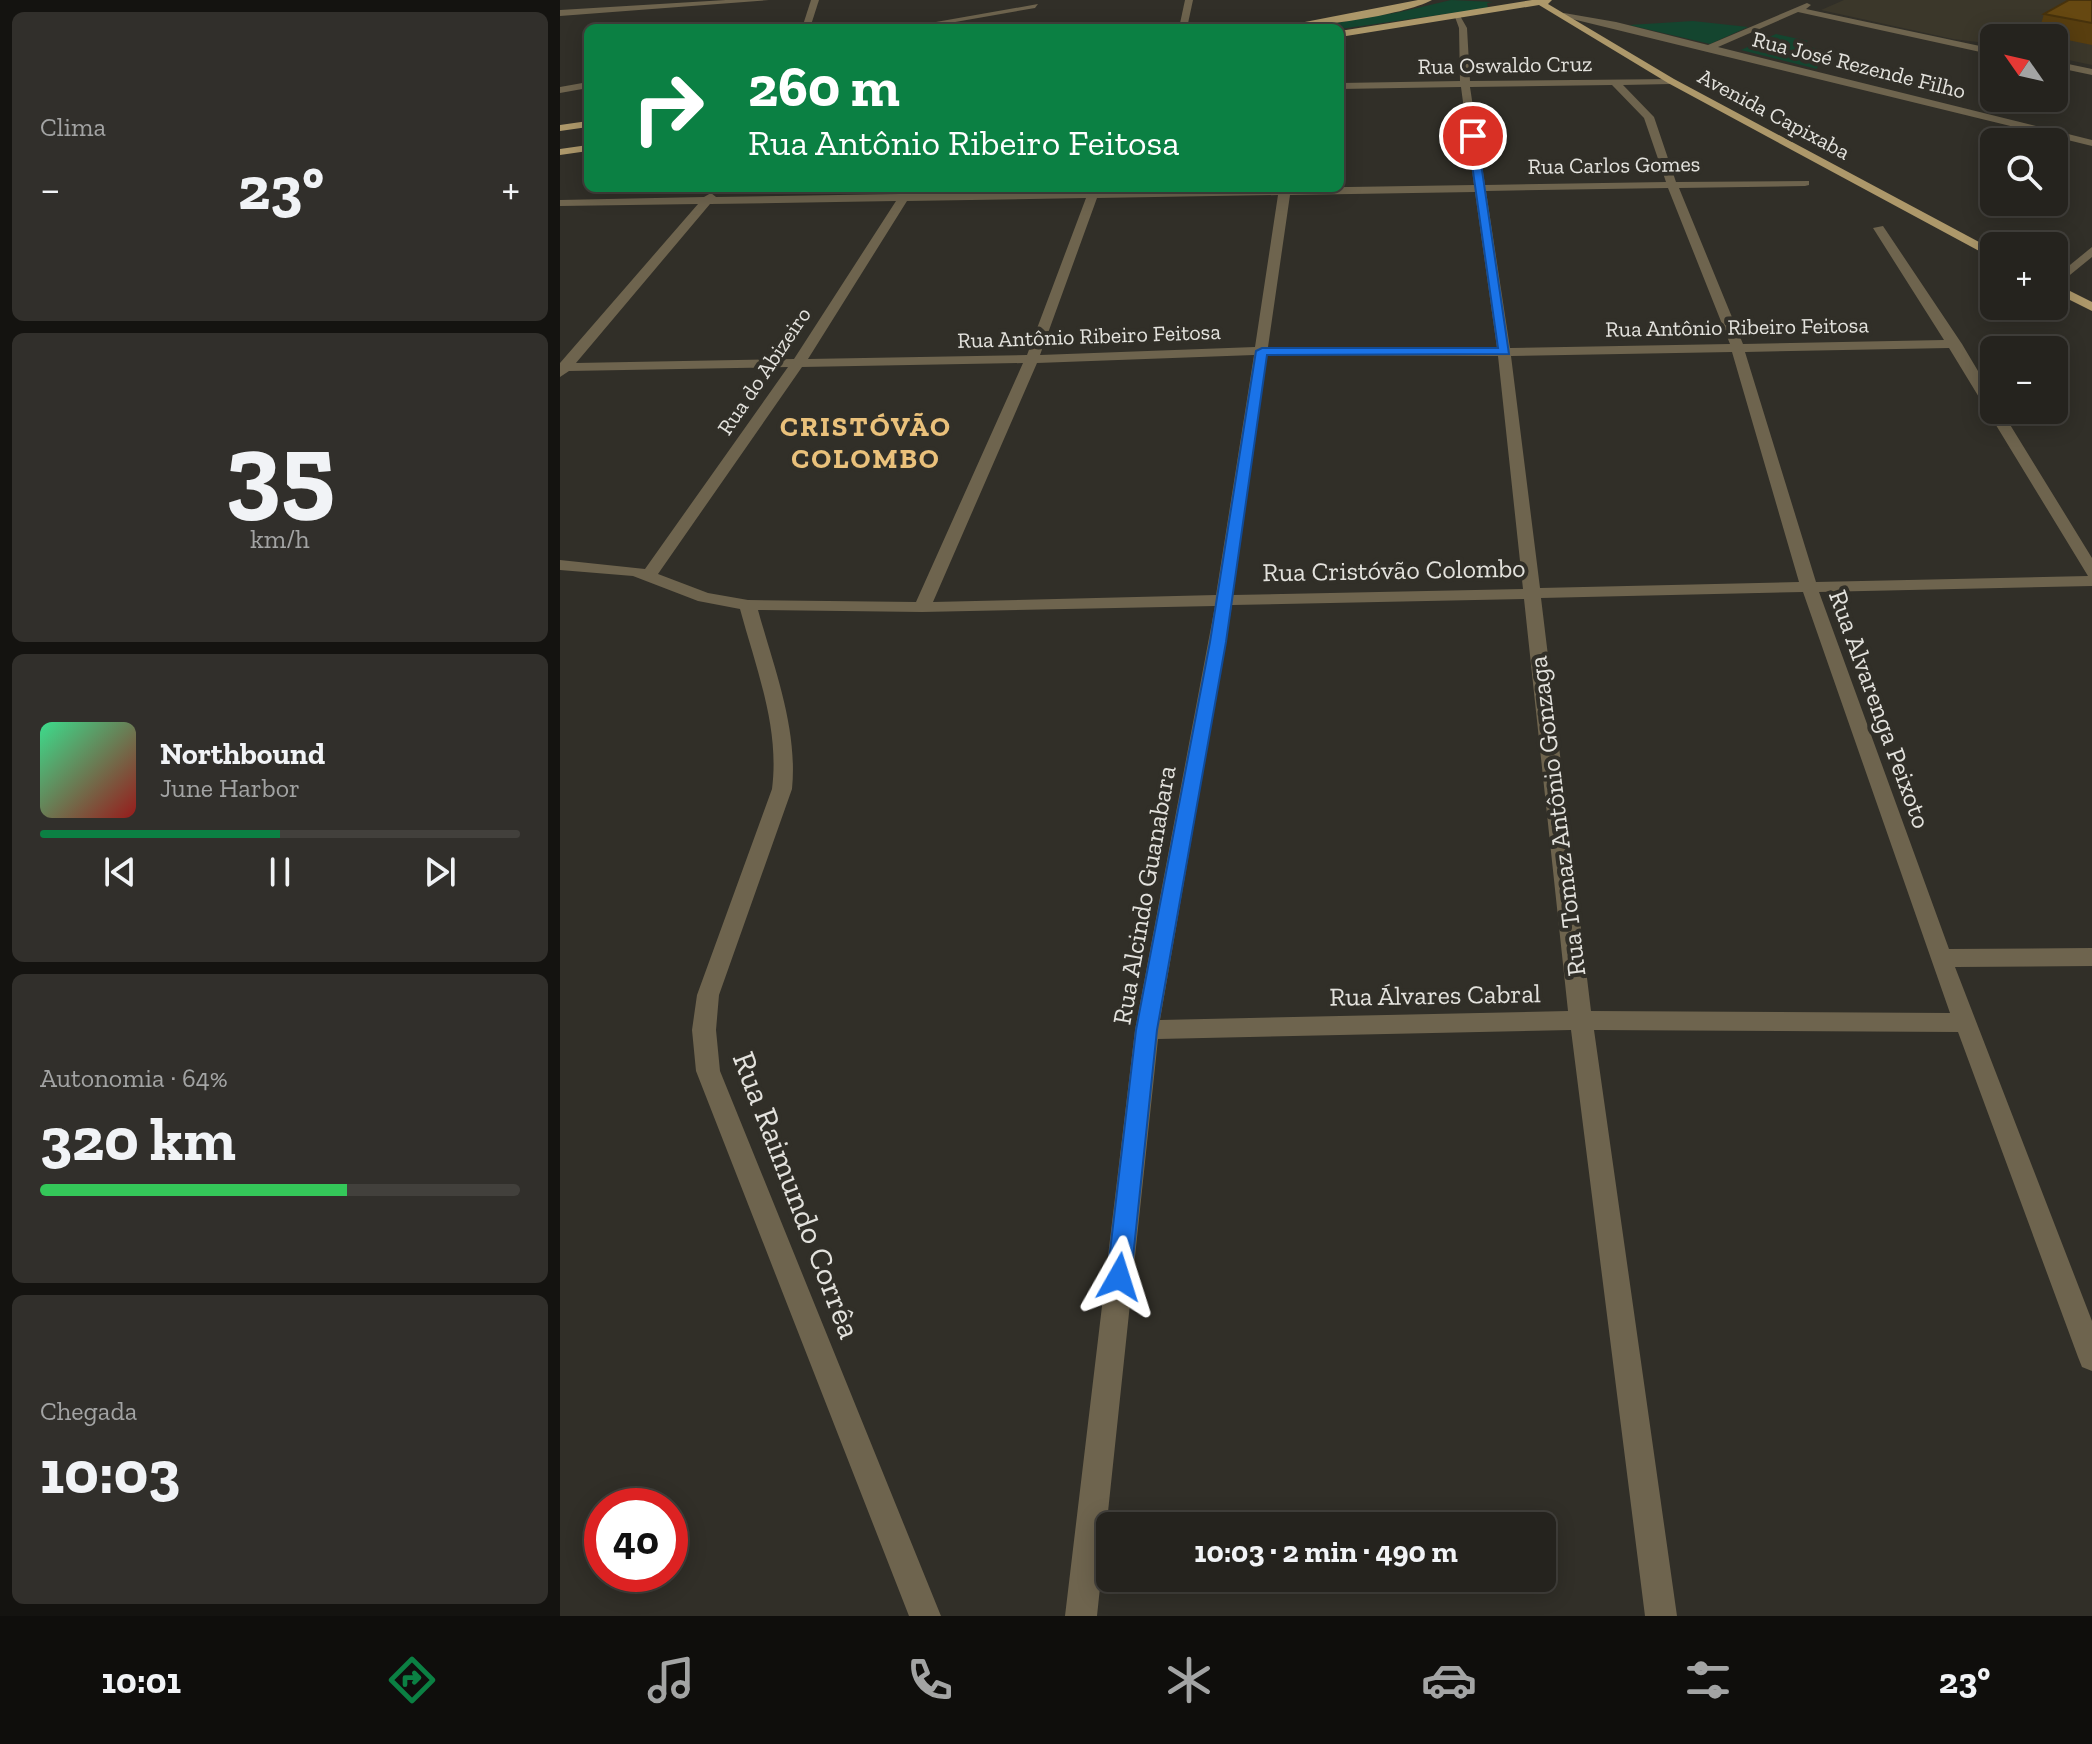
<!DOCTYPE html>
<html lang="pt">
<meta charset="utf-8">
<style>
:root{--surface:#25231e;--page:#312f2b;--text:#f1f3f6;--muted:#a3a4a4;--line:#42403c;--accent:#0b8043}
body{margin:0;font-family:"Zilla Slab",serif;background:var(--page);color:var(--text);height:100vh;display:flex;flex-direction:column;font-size:30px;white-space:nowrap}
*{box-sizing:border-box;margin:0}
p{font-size:26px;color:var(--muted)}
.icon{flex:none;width:44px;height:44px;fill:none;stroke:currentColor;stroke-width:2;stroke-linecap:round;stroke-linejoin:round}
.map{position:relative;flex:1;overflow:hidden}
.drawer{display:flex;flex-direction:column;gap:12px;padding:12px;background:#141310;width:560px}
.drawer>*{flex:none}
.hud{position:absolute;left:24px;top:24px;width:760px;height:168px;border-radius:12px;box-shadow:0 4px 20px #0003,0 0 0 2px var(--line);background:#0b8043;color:#fff;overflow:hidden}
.needle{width:52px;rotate:304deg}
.fabs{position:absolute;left:1420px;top:24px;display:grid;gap:16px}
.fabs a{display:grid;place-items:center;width:88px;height:88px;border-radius:12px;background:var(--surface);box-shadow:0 4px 20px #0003,0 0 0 2px var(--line);font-size:40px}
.speed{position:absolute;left:24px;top:1488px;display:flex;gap:16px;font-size:40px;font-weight:700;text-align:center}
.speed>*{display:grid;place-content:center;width:104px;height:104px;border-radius:50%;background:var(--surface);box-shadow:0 4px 20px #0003,0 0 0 2px var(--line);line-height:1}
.speed .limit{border:12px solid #d22;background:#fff;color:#111}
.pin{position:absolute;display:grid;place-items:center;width:68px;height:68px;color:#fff;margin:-34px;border:4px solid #fff;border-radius:50%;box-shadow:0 2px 8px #0007}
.me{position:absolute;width:88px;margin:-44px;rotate:6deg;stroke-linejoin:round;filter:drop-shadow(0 0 6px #0008)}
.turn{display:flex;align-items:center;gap:28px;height:168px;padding:0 32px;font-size:36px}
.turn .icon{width:104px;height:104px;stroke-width:2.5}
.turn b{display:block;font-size:56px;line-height:68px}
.big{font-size:60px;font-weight:700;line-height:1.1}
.drawer .tile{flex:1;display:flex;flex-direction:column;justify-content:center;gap:12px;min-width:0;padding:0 28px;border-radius:12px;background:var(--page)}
.drawer .dial{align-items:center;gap:0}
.dial b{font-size:104px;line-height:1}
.song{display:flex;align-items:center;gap:24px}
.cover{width:96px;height:96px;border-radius:12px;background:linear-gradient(135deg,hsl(150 70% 55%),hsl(0 70% 35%))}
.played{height:8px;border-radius:4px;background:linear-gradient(90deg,var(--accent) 50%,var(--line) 50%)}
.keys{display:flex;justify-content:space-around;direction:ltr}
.heat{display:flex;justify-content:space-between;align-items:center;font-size:44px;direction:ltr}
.charge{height:12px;border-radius:6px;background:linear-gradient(90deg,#34c759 64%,var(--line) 0)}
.trip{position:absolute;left:536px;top:1512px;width:460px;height:80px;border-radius:12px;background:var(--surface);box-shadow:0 4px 20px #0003,0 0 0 2px var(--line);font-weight:700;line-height:80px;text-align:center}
.menu{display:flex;height:128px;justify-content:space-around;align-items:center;background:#0f0e0c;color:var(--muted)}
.menu .icon{width:56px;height:56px}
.menu .selected{color:var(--accent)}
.menu b{font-size:36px;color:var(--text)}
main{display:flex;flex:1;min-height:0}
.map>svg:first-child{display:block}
.built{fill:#3b372a}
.green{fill:#14452f}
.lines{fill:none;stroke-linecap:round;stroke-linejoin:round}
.minor{fill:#6e644e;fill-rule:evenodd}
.major{fill:#ad986a;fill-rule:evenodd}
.wall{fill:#583e0f}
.building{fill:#664811;stroke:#47320c;stroke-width:2}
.route{fill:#1a73e8;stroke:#114b97;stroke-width:2}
.labels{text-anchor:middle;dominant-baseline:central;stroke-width:8;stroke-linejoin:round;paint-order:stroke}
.far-street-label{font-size:22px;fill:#e3e2dd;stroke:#312f28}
.street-label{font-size:26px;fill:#e3e2dd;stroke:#312f28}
.far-district-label{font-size:28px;font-weight:bold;letter-spacing:2px;fill:#eac17b;stroke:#312f28}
.near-street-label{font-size:32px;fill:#e3e2dd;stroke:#312f28}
</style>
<main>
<section class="drawer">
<div class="tile"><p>Clima</p>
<div class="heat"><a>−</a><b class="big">23°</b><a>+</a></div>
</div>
<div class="tile dial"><b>35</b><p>km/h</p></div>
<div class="tile">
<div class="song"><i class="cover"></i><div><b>Northbound</b><p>June Harbor</p></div></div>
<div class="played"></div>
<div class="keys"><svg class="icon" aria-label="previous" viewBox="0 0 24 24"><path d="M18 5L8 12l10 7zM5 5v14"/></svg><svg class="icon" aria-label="pause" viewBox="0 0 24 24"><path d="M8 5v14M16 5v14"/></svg><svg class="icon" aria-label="next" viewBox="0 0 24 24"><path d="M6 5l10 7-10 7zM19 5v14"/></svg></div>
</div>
<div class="tile"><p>Autonomia · 64%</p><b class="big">320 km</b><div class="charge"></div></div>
<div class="tile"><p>Chegada</p><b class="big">10:03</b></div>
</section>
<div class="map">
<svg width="1532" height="1616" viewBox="0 0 1532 1616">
<rect width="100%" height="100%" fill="#312f28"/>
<polygon class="built" points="1284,0 1532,0 1532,65 1494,57 1494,38 1434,38 1434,44 1393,39 1261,10"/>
<g class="green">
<polygon points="891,0 933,2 927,3 928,8 780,29 748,28 840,12"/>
<polygon points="1133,21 1188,27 1150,44 1069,25"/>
<polygon points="1216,34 1248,41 1242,45 1262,50 1257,69 1181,50"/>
</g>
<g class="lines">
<g class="minor">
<polygon points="166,0 209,0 0,16 0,10"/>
<polygon points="251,0 259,0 250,28 242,28"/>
<polygon points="625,0 633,0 627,28 619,28"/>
<polygon points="1247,3 1251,5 1246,9 1434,49 1434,55 1238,12 1158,47 1532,140 1532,146 1000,16 1004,13 1056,22 1148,45"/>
<polygon points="478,4 475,8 361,28 342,28"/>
<path d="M 899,14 L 907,28 L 910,81 L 1114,79 L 1111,84 L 1063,85 L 1094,117 L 1116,182 L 1249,181 L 1249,185 L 1245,186 L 1119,188 L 1183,344 L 1384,340 L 1313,228 L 1323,226 L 1402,344 L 1434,398 L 1434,410 L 1441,410 L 1532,558 L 1532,586 L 1259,592 L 1389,949 L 1532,948 L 1532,966 L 1395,967 L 1532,1321 L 1532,1371 L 1522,1367 L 1518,1357 L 1398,1032 L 1034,1030 L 1117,1616 L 1085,1616 L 1011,1030 L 598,1039 L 537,1616 L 505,1616 L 575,1030 L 655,606 L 362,612 L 198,610 C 214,668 238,728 232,789 L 159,995 L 156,1030 L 160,1071 L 381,1616 L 349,1616 L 136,1071 L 132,1030 L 137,995 L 212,789 C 220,728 196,668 180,609 L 138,601 L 73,576 L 0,570 L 0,560 L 85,569 L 228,367 L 9,371 L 0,377 L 0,363 L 138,204 L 0,206 L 0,200 L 144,197 L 151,193 L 156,197 L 340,194 L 344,188 L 352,188 L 351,194 L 528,191 L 530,188 L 540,188 L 539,191 L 914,185 L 901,87 L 780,89 L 780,83 L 900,81 L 899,28 L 895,17 ZM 1052,85 L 1084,118 L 1106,182 L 925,185 L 910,87 ZM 1108,188 L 1170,344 L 950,348 L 926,191 ZM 915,192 L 937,348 L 708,347 L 730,195 ZM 718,195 L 695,347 L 480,355 L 537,198 ZM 526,198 L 467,355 L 248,359 L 347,201 ZM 336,201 L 234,359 L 16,363 L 150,204 ZM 1389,348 L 1528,576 L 1256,582 L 1185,352 ZM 1172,352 L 1239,582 L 980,588 L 951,356 ZM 694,355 L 656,595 L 373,602 L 477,363 ZM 707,355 L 938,356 L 963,589 L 673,595 ZM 463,363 L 356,602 L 188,600 L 148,593 L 98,574 L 242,367 ZM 1243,592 L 1390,1013 L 1031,1011 L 981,598 ZM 964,599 L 1008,1011 L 600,1020 L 672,605 Z"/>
<polygon points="1494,61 1532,69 1532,75 1494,67"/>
<polygon points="28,82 28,88 0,93 0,87"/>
<polygon points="1532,247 1532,257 1494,288 1494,278"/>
</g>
<g class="major">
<path d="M 858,0 L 872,0 C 842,16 750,28 714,28 Z"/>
<polygon points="972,0 992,0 988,4 1114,79 1434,250 1434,259 1108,83 979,5 780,37 780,31"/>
<polygon points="28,121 28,127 0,131 0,125"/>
<polygon points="28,145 28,151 0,155 0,149"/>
<polygon points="1494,283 1532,302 1532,311 1494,292"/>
</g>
</g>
<polygon class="wall" points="1532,0 1532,45 1478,34 1484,14"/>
<polygon class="building" points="1509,0 1532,0 1532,23 1484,14"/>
<polygon class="route" points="913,133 917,136 949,354 707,355 666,642 597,1030 571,1277 568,1285 559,1288 550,1285 547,1277 576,1030 650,642 696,351 702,348 938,348 908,136"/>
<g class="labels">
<g class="far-street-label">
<text transform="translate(945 65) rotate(-1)">Rua Oswaldo Cruz</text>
<text transform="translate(1299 65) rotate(14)">Rua José Rezende Filho</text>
<text transform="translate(1214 114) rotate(28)">Avenida Capixaba</text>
<text transform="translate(1054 165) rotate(-1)">Rua Carlos Gomes</text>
<text transform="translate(1177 327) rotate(-1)">Rua Antônio Ribeiro Feitosa</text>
<text transform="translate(529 336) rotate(-2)">Rua Antônio Ribeiro Feitosa</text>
<text transform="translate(204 371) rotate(-56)">Rua do Abizeiro</text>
</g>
<g class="street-label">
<text transform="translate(834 570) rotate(-1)">Rua Cristóvão Colombo</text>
<text transform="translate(1320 709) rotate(70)">Rua Alvarenga Peixoto</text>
<text transform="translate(997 816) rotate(-97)">Rua Tomaz Antônio Gonzaga</text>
<text transform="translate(584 895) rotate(-80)">Rua Alcindo Guanabara</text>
<text transform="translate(875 995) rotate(-1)">Rua Álvares Cabral</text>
</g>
<g class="far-district-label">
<text x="306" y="426">CRISTÓVÃO<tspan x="306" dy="32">COLOMBO</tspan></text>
</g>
<g class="near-street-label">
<text transform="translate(237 1195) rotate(69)">Rua Raimundo Corrêa</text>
</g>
</g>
</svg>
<div class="fabs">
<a><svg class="needle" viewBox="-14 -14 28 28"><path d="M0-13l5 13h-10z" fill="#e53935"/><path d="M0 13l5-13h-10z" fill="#a3a4a4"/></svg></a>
<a><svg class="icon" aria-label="search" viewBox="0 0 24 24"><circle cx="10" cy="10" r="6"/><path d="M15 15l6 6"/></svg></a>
<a>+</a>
<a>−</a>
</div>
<div class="speed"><div class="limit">40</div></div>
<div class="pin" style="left:913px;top:136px;background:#d93025"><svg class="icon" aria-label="arrive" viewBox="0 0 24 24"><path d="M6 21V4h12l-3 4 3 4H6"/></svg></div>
<svg class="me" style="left:559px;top:1277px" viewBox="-20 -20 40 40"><path d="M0-17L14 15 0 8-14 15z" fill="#1a73e8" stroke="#fff" stroke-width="4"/></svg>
<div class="trip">10:03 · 2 min · 490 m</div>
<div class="hud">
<div class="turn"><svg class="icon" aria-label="right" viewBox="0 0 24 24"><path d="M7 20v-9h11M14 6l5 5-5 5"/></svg><div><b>260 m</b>Rua Antônio Ribeiro Feitosa</div></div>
</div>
</div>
</main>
<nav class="menu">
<b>10:01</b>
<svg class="icon selected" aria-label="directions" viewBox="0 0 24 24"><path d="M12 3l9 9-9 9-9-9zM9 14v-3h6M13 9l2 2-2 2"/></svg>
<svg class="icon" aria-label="music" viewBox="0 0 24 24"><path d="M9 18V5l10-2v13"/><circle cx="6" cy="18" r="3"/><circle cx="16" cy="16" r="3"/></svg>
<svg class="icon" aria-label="phone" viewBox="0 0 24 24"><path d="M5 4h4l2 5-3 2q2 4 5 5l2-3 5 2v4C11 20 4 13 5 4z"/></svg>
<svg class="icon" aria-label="climate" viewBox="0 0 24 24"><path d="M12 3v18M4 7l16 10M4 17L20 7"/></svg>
<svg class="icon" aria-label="car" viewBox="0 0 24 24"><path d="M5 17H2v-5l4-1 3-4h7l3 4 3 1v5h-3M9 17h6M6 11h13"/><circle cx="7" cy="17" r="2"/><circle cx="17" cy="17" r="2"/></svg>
<svg class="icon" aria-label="filters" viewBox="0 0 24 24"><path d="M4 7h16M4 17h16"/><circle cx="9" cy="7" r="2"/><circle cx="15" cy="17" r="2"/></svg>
<b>23°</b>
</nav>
